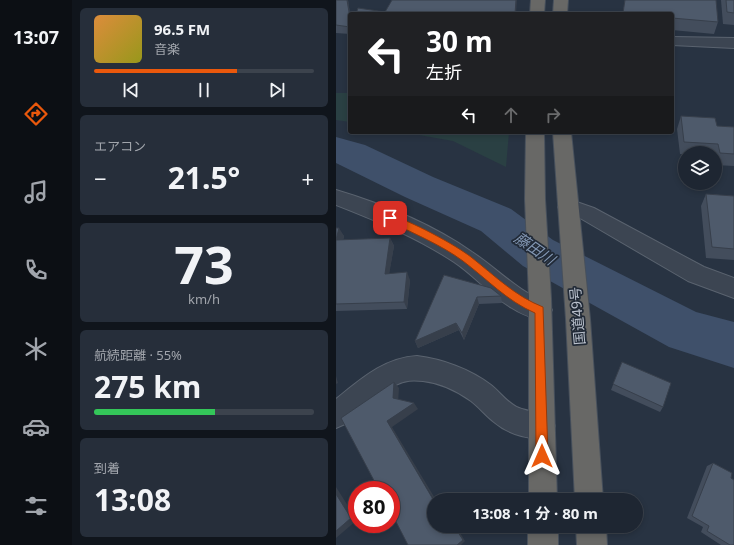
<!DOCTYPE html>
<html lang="ja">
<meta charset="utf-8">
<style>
:root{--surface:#1e2632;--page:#262e3a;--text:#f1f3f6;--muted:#a1a5ac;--line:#3c434d;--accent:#ea580c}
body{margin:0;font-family:"Noto Sans","Noto Sans JP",sans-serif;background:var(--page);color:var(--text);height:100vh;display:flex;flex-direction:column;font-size:15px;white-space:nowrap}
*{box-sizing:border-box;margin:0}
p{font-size:13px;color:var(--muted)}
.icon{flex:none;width:22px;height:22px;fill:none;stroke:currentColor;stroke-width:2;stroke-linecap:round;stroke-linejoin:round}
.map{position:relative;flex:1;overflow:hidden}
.drawer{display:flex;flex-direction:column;gap:8px;padding:8px;background:#10151c;width:264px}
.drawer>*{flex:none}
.banner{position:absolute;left:12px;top:12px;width:326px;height:122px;border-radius:4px;box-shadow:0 2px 6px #0003,0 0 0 1px var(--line);background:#202124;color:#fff;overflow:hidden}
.fabs{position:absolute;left:342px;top:146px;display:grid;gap:8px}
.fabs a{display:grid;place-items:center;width:44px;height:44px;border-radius:50%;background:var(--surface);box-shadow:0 2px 6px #0003,0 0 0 1px var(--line);font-size:20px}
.speed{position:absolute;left:12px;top:481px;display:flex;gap:8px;font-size:20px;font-weight:700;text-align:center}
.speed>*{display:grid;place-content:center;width:52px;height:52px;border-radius:50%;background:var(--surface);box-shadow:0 2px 6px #0003,0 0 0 1px var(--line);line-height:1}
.speed .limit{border:6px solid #d22;background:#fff;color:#111}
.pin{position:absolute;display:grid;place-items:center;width:34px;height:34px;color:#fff;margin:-17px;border-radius:8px;box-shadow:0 2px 6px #0006}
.me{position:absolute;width:44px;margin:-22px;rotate:0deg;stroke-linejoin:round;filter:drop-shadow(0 0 3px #0008)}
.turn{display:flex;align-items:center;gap:14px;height:84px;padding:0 12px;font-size:18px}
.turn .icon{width:52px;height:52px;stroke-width:2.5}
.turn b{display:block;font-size:28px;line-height:34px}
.lanes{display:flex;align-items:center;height:38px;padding:0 12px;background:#0003;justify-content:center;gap:20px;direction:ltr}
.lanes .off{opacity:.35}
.big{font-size:30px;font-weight:700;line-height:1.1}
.drawer .card{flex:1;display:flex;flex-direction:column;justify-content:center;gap:6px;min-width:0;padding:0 14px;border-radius:6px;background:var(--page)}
.drawer .dial{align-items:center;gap:0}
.dial b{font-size:52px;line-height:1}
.song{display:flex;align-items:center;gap:12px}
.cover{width:48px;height:48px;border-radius:6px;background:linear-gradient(135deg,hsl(30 70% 55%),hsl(60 70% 35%))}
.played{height:4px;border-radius:2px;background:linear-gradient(90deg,var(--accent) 65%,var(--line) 65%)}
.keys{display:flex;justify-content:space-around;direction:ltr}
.heat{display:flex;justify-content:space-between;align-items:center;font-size:22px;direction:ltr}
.charge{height:6px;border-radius:3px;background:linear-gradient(90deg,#34c759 55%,var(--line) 0)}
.trip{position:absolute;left:91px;top:493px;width:216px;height:40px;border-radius:20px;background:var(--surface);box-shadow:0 2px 6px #0003,0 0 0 1px var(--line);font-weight:700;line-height:40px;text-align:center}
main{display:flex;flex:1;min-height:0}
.tabs{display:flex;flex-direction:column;width:72px;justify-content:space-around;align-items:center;background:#0c0f14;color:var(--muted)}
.tabs .icon{width:28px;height:28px}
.tabs .on{color:var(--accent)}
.tabs b{font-size:18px;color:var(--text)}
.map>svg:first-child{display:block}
.green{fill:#2a4043}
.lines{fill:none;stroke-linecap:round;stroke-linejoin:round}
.river{fill:#3f506a;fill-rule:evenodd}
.minor-casing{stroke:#5a636f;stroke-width:2}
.trunk-casing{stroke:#47505c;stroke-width:2}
.minor{fill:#3c4552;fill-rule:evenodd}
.trunk{fill:#686866;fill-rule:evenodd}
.wall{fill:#434d5c}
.shaded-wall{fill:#373f4b}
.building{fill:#4e5a6b;stroke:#373f4b}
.route{fill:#ea580c;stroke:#983908}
.labels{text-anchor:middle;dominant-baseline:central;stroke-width:3.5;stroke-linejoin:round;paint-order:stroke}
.street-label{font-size:14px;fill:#b9c0cc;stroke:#212a37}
.water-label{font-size:15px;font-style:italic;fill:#8296b2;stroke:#212a37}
</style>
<main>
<nav class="tabs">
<b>13:07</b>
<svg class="icon on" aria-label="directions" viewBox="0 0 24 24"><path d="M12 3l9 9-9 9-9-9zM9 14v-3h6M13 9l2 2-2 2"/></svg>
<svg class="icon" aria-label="music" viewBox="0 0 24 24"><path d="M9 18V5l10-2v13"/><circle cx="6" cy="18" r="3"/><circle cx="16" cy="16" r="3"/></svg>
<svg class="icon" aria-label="phone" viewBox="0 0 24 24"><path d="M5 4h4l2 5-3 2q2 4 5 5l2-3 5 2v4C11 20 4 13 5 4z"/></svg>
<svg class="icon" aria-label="climate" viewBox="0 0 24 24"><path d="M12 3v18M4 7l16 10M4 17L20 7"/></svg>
<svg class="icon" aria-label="car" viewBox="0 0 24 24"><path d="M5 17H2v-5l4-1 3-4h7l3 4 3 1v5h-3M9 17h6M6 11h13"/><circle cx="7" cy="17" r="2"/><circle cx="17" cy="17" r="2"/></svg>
<svg class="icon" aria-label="filters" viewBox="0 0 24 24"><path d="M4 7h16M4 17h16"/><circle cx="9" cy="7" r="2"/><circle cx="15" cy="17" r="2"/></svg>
</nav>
<section class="drawer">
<div class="card">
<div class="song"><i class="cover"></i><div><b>96.5 FM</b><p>音楽</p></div></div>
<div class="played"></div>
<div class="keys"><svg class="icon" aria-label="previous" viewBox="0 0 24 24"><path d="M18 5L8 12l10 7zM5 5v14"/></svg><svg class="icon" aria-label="pause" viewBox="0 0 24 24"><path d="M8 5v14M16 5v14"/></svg><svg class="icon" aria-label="next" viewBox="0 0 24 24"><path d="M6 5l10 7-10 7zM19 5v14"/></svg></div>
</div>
<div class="card"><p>エアコン</p>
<div class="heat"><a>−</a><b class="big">21.5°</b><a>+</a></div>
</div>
<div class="card dial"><b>73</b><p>km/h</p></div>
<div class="card"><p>航続距離 · 55%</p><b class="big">275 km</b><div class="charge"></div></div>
<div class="card"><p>到着</p><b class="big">13:08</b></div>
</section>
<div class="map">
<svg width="398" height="545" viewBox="0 0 398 545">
<rect width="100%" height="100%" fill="#283342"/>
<g class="green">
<polygon points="0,93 14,93 14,122 0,120"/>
<polygon points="66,132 173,132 170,167 117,141"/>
</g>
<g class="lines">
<polygon class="river" points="0,137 29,145 97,177 175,209 217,240 360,312 398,322 398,368 333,347 187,266 145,231 69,197 0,163"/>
<g class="minor-casing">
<g id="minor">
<polygon points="336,37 398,38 398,48 336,45"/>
<path d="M 0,190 C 47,204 96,224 136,252 C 162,269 182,292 212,303 L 216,310 L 212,317 L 204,320 C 194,317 185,314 176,308 C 155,296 139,276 118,262 C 82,238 41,221 0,205 Z"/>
<polygon points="232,199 258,208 368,267 398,278 398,298 352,281 244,218 225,212 222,207 225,202"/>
<path d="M 81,356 C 106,359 134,369 155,385 C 164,392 172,404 183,408 C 193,412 205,412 215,417 L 219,426 L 215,435 C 198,443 172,434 158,422 C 150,416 143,407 135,401 C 121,391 105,383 87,381 C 77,380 69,380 60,385 L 9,424 L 0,428 L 0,399 C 25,379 48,358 81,356 Z"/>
</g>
</g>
<g class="trunk-casing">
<g id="trunk">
<polygon points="195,0 209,0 208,14 194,14"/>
<polygon points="218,0 232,0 231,14 217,14"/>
<polygon points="190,132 208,132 209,199 215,298 221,500 193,500 193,298 189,199"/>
<polygon points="217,132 235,132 254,319 267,500 239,500 230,319"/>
<rect x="192" y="526" width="30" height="19"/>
<polygon points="240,526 270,526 271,545 241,545"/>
</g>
</g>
<use href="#minor" class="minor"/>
<use href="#trunk" class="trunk"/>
</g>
<g class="wall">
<polygon points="0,0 12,0 14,14 14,34 0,33"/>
<polygon points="289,0 382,22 378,34 336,30 336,14 287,14"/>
<polygon points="385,0 398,0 398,25 387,24"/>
<polygon points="345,116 381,126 398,127 398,166 379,165 379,153 349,153 349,154 344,154 341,129"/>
<polygon points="370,194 398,196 398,260 370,258 365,206"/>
<polygon points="0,228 8,236 7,240 54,238 58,246 53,273 74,280 71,309 0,311"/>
<polygon points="108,275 165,296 166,303 143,304 128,340 123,330 82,348 79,341"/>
<polygon points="286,362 327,407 324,412 275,390"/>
<polygon points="377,463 395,478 398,545 385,545 365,532 367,527 351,518 371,466"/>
</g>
<g class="shaded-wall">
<polygon points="11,0 12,0 14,14 14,18"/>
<polygon points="180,0 181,0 180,14 179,14"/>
<polygon points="3,228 8,236 5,248 0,240"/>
<polygon points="54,238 58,246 52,281 49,274"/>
<polygon points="71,272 74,280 71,309 68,302"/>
<polygon points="141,297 143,304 128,340 126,333"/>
<polygon points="120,323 123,330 82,348 79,341"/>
<polygon points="0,376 2,383 0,384"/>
<polygon points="58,382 63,388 62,404 57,398"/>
<polygon points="78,403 82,409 56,427 100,500 98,500 51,421"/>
<polygon points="0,487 21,520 0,538"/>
<polygon points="118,526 120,526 129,541 125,545 121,545"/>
</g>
<g class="building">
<polygon points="0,0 11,0 14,18 14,27 0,25"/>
<polygon points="56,0 180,0 179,14 20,14 22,8 49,12"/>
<polygon points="289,0 380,0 382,22 336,18 336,14 287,13"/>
<polygon points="390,0 398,0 398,13 391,12"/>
<polygon points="345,116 379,118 381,126 398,127 398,154 384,153 382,144 348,142"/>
<polygon points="370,194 398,196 398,249 376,247"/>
<polygon points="0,228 3,228 0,240"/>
<polygon points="54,238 49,274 71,272 68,302 0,304 0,240"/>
<polygon points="108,275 155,288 165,296 141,297 126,333 120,323 79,341"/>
<polygon points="286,362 335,383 327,407 277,384"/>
<polygon points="58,382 57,398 78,403 51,421 98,501 98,526 118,526 127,540 121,545 72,545 55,512 55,490 43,490 5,418"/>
<polygon points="377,463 396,473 395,478 398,480 398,545 394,545 371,531 373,526 356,516"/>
<polygon points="0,494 15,518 0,531"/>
</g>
<path class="route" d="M 54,215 C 75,221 118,244 135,257 C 159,276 179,296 207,307 L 212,456 L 210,460 L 206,461 L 202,460 L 200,456 L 199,313 C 171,301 151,279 127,261 C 104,244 76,233 51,220 L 50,218 Z"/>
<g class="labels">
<g class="street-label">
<text transform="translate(241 316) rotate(-95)">国道49号</text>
</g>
<g class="water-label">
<text transform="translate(199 248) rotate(34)">藤田川</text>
</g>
</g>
</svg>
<div class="fabs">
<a><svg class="icon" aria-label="layers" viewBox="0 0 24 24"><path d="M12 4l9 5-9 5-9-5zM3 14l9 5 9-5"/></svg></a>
</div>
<div class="speed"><div class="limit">80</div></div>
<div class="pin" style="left:54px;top:218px;background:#d93025"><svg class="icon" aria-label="arrive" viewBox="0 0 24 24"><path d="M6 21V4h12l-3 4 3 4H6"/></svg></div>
<svg class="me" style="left:206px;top:456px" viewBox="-20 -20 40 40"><path d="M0-17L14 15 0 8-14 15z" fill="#ea580c" stroke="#fff" stroke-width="4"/></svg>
<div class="trip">13:08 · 1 分 · 80 m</div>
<div class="banner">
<div class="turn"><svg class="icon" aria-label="left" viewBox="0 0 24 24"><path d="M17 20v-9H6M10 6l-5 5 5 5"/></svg><div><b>30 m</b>左折</div></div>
<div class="lanes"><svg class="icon" aria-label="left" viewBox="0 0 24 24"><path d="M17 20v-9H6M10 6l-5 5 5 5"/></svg><svg class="icon off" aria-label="ahead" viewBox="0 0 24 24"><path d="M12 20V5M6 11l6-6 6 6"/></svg><svg class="icon off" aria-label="right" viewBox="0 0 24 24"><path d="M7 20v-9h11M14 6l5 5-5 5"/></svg></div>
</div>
</div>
</main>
